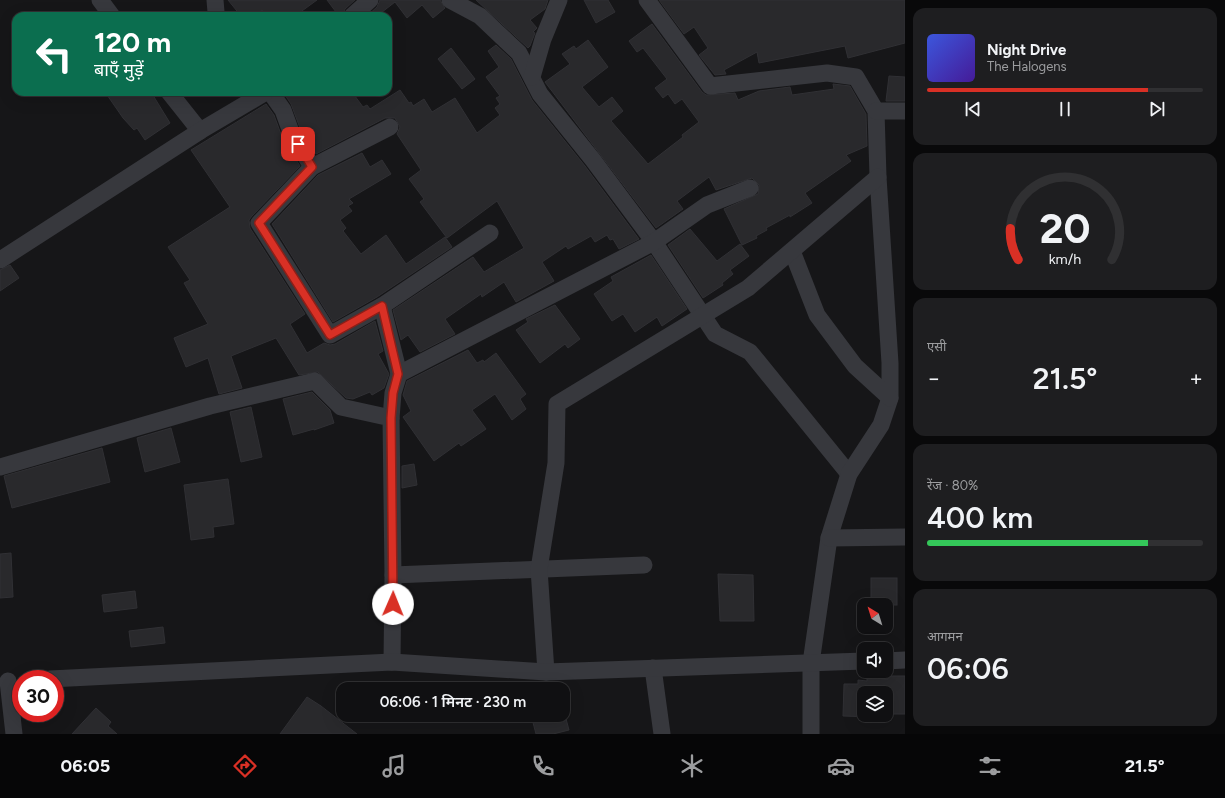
<!DOCTYPE html>
<html lang="hi">
<meta charset="utf-8">
<style>
:root{--surface:#101012;--page:#1e1e20;--text:#f1f3f6;--muted:#9c9d9f;--line:#303032;--accent:#d93025}
body{margin:0;font-family:Figtree,"Noto Sans Devanagari",sans-serif;background:var(--page);color:var(--text);height:100vh;display:flex;flex-direction:column;font-size:15px;white-space:nowrap}
*{box-sizing:border-box;margin:0}
p{font-size:13px;color:var(--muted)}
.icon{flex:none;width:22px;height:22px;fill:none;stroke:currentColor;stroke-width:2;stroke-linecap:round;stroke-linejoin:round}
.map{position:relative;flex:1;overflow:hidden}
.drawer{display:flex;flex-direction:column;gap:8px;padding:8px;background:#09090a;width:320px}
.drawer>*{flex:none}
.hud{position:absolute;left:12px;top:12px;width:380px;height:84px;border-radius:12px;box-shadow:0 4px 16px #0002,0 0 0 1px var(--line);background:#0b6e4f;color:#fff;overflow:hidden}
.needle{width:26px;rotate:322deg}
.tools{position:absolute;left:857px;top:598px;display:grid;gap:8px}
.tools a{display:grid;place-items:center;width:36px;height:36px;border-radius:8px;background:var(--surface);box-shadow:0 4px 16px #0002,0 0 0 1px var(--line);font-size:20px}
.speed{position:absolute;left:12px;top:670px;display:flex;gap:8px;font-size:20px;font-weight:700;text-align:center}
.speed>*{display:grid;place-content:center;width:52px;height:52px;border-radius:50%;background:var(--surface);box-shadow:0 4px 16px #0002,0 0 0 1px var(--line);line-height:1}
.speed .limit{border:6px solid #d22;background:#fff;color:#111}
.pin{position:absolute;display:grid;place-items:center;width:34px;height:34px;color:#fff;margin:-17px;border-radius:8px;box-shadow:0 2px 6px #0006}
.me{position:absolute;width:44px;margin:-22px;rotate:1deg;stroke-linejoin:round;filter:drop-shadow(0 0 3px #0008)}
.turn{display:flex;align-items:center;gap:14px;height:84px;padding:0 16px;font-size:18px}
.turn .icon{width:52px;height:52px;stroke-width:2.5}
.turn b{display:block;font-size:28px;line-height:34px}
.big{font-size:30px;font-weight:600;line-height:1.1}
.drawer .tile{flex:1;display:flex;flex-direction:column;justify-content:center;gap:6px;min-width:0;padding:0 14px;border-radius:12px;background:var(--page)}
.drawer .dial{align-items:center;gap:0}
.dial svg{height:104px;overflow:visible;fill:none;stroke:var(--line);stroke-width:7;stroke-linecap:round;text-anchor:middle}
.dial text{fill:var(--text);stroke:none}
.song{display:flex;align-items:center;gap:12px}
.cover{width:48px;height:48px;border-radius:6px;background:linear-gradient(135deg,hsl(230 70% 55%),hsl(260 70% 35%))}
.played{height:4px;border-radius:2px;background:linear-gradient(90deg,var(--accent) 80%,var(--line) 80%)}
.keys{display:flex;justify-content:space-around;direction:ltr}
.heat{display:flex;justify-content:space-between;align-items:center;font-size:22px;direction:ltr}
.charge{height:6px;border-radius:3px;background:linear-gradient(90deg,#34c759 80%,var(--line) 0)}
.trip{position:absolute;left:336px;top:682px;width:234px;height:40px;border-radius:12px;background:var(--surface);box-shadow:0 4px 16px #0002,0 0 0 1px var(--line);font-weight:600;line-height:40px;text-align:center}
.dock{display:flex;height:64px;justify-content:space-around;align-items:center;background:#060607;color:var(--muted)}
.dock .icon{width:28px;height:28px}
.dock .active{color:var(--accent)}
.dock b{font-size:18px;color:var(--text)}
main{display:flex;flex:1;min-height:0}
.map>svg:first-child{display:block}
.building{fill:#29292c;stroke:#303034}
.lines{fill:none;stroke-linecap:round;stroke-linejoin:round}
.minor{stroke:#37383d;stroke-width:17}
.route-casing{stroke:#8d1f18;stroke-width:10}
.route{stroke:#d93025;stroke-width:7}
</style>
<main>
<div class="map">
<svg width="905" height="734" viewBox="0 0 905 734">
<rect width="100%" height="100%" fill="#161618"/>
<g class="building">
<polygon points="228,0 317,0 295,16 266,16 262,10 254,16 241,16"/>
<polygon points="327,0 355,0 345,9 342,16 339,16"/>
<polygon points="380,0 440,0 445,8 433,18 422,5 407,18 395,2 377,16 367,16 377,7"/>
<polygon points="476,0 548,0 545,9 530,20 537,28 533,32 535,33 530,46 528,48"/>
<polygon points="584,0 608,0 615,12 596,23"/>
<polygon points="659,0 905,0 905,43 848,58 845,46 759,63 757,52 724,70 726,74 715,75 699,55 708,48 694,27 684,34"/>
<polygon points="652,24 702,92 706,95 735,93 738,100 759,91 790,87 792,95 834,89 833,84 850,86 866,114 867,146 846,155 851,161 805,193 812,203 790,217 790,215 766,228 767,230 756,236 757,238 742,245 724,209 758,194 759,185 752,178 716,190 709,177 677,201 683,209 656,228 545,82 570,64 562,54 574,46 576,49 588,40 608,67 582,87 599,107 612,97 623,111 611,121 648,164 683,137 682,135 699,122 682,99 675,104 668,94 663,98 655,88 667,79 643,48 637,52 629,41"/>
<polygon points="496,45 511,59 532,100 585,166 639,239 619,249 613,239 610,240 607,235 595,242 591,236 568,249 566,246 542,262 554,281 516,302 504,282 482,297 481,294 445,319 455,334 420,352 408,335 401,340 393,310 473,257 484,272 524,248 497,201 447,238 420,202 424,199 409,179 421,170 397,134 400,127 395,118 385,118 316,154 300,128 291,104 283,92 352,92 363,107 367,105 370,109 400,90 409,103 411,102 413,106 424,99 432,112 455,98 477,133 500,115 495,108 500,104 496,98 500,96 486,77 499,67 488,51"/>
<polygon points="451,48 475,79 462,89 438,59"/>
<polygon points="889,76 905,77 905,101 886,101"/>
<polygon points="105,92 151,92 170,123 145,140 137,128 134,130 123,118"/>
<polygon points="266,104 274,115 282,137 300,166 252,216 249,220 250,228 305,314 290,324 307,353 324,343 330,345 335,344 375,321 383,351 378,354 389,374 384,388 372,395 370,392 353,399 346,398 318,372 299,375 276,338 231,356 242,388 219,394 208,358 186,367 174,338 208,324 184,283 190,280 168,247 230,207 191,150"/>
<polygon points="362,153 370,167 382,160 391,174 349,199 353,203 348,206 352,211 340,220 346,228 343,231 361,254 386,235 406,264 445,237 452,247 377,297 333,322 272,224 318,175"/>
<polygon points="690,229 717,261 740,244 749,256 730,270 733,274 722,283 723,285 703,298 668,245"/>
<polygon points="651,255 687,309 662,326 657,317 635,332 623,314 612,321 594,294 613,281 611,277"/>
<polygon points="10,265 19,278 0,291 0,270"/>
<polygon points="555,305 580,339 568,348 565,344 540,363 516,330 528,322 526,319"/>
<polygon points="468,350 477,363 483,360 484,362 496,353 526,394 520,399 526,409 512,420 495,394 472,410 486,429 461,446 459,443 434,461 403,417 411,411 403,395 407,381"/>
<polygon points="312,392 330,410 334,423 314,430 314,429 293,435 283,399"/>
<polygon points="251,407 262,457 241,462 230,412"/>
<polygon points="171,428 180,462 145,472 137,438"/>
<polygon points="102,448 110,482 12,508 4,476"/>
<polygon points="414,464 417,485 402,488 402,466"/>
<polygon points="228,479 234,524 213,527 214,537 191,540 184,485"/>
<polygon points="11,553 13,597 0,598 0,554"/>
<polygon points="718,574 753,575 754,621 720,621"/>
<rect x="871" y="578" width="26" height="27"/>
<polygon points="135,591 137,608 104,612 102,595"/>
<polygon points="163,627 165,643 131,647 129,631"/>
<polygon points="888,676 905,676 905,714 886,714 886,693 864,693 864,715 874,715 874,717 843,716 844,684 858,684 858,680 867,681 867,678 888,679"/>
<polygon points="307,697 321,706 357,734 280,734"/>
<polygon points="96,708 111,722 108,726 117,734 72,734"/>
<polygon points="531,715 565,715 569,730 553,734 536,734"/>
</g>
<g class="lines">
<g class="minor">
<polyline points="100,0 112,16"/>
<polyline points="215,0 216,12"/>
<polyline points="450,0 480,16 519,53 540,94 593,160 654,242 715,334 750,352 849,474"/>
<polyline points="647,0 710,86 827,73 856,77 876,111 878,177 890,363 890,398 881,425 849,474 829,538 811,663 811,734"/>
<polyline points="352,16 370,0"/>
<polyline points="532,77 543,39 559,0"/>
<polyline points="169,92 200,131"/>
<polyline points="268,92 271,93 283,110 291,132 312,167 259,223 330,335 382,306 490,233"/>
<polyline points="876,111 905,111"/>
<polyline points="312,167 390,127"/>
<polyline points="792,251 817,315 855,366 890,398"/>
<polyline points="0,260 200,131 266,92"/>
<polyline points="382,306 399,374 393,393 391,418"/>
<polyline points="399,374 654,242 707,205 750,188"/>
<polyline points="0,467 210,406 315,381 341,407 391,418 393,575 392,662"/>
<polyline points="829,538 905,537"/>
<polyline points="393,575 644,565"/>
<polyline points="886,661 905,660"/>
<polyline points="653,668 662,734"/>
<polyline points="546,672 539,569 556,463 557,404 748,288 878,177"/>
<polyline points="50,679 392,662 546,672 864,661"/>
<polyline points="8,681 14,734"/>
</g>
</g>
<g class="lines">
<g class="route-casing">
<polyline id="route" points="298,144 312,167 259,223 330,335 382,306 398,374 393,393 391,418 393,604"/>
</g>
<use href="#route" class="route"/>
</g>
</svg>
<div class="tools">
<a><svg class="needle" viewBox="-14 -14 28 28"><path d="M0-13l5 13h-10z" fill="#e53935"/><path d="M0 13l5-13h-10z" fill="#9c9d9f"/></svg></a>
<a><svg class="icon" aria-label="sound" viewBox="0 0 24 24"><path d="M4 9h4l5-4v14l-5-4H4zM17 9q2 3 0 6"/></svg></a>
<a><svg class="icon" aria-label="layers" viewBox="0 0 24 24"><path d="M12 4l9 5-9 5-9-5zM3 14l9 5 9-5"/></svg></a>
</div>
<div class="speed"><div class="limit">30</div></div>
<div class="pin" style="left:298px;top:144px;background:#d93025"><svg class="icon" aria-label="arrive" viewBox="0 0 24 24"><path d="M6 21V4h12l-3 4 3 4H6"/></svg></div>
<svg class="me" style="left:393px;top:604px" viewBox="-20 -20 40 40"><circle r="19" fill="#fff"/><path d="M0-13L10 11 0 6-10 11z" fill="#d93025"/></svg>
<div class="trip">06:06 · 1 मिनट · 230 m</div>
<div class="hud">
<div class="turn"><svg class="icon" aria-label="left" viewBox="0 0 24 24"><path d="M17 20v-9H6M10 6l-5 5 5 5"/></svg><div><b>120 m</b>बाएँ मुड़ें</div></div>
</div>
</div>
<section class="drawer">
<div class="tile">
<div class="song"><i class="cover"></i><div><b>Night Drive</b><p>The Halogens</p></div></div>
<div class="played"></div>
<div class="keys"><svg class="icon" aria-label="previous" viewBox="0 0 24 24"><path d="M18 5L8 12l10 7zM5 5v14"/></svg><svg class="icon" aria-label="pause" viewBox="0 0 24 24"><path d="M8 5v14M16 5v14"/></svg><svg class="icon" aria-label="next" viewBox="0 0 24 24"><path d="M6 5l10 7-10 7zM19 5v14"/></svg></div>
</div>
<div class="tile dial"><svg viewBox="0 0 100 80">
<path d="M14 69A42 42 0 1 1 86 69"/>
<path d="M14 69A42 42 0 0 1 8 45" stroke="#d93025"/>
<text x="50" y="56" font-size="32" font-weight="700">20</text>
<text x="50" y="72" font-size="11">km/h</text>
</svg></div>
<div class="tile"><p>एसी</p>
<div class="heat"><a>−</a><b class="big">21.5°</b><a>+</a></div>
</div>
<div class="tile"><p>रेंज · 80%</p><b class="big">400 km</b><div class="charge"></div></div>
<div class="tile"><p>आगमन</p><b class="big">06:06</b></div>
</section>
</main>
<nav class="dock">
<b>06:05</b>
<svg class="icon active" aria-label="directions" viewBox="0 0 24 24"><path d="M12 3l9 9-9 9-9-9zM9 14v-3h6M13 9l2 2-2 2"/></svg>
<svg class="icon" aria-label="music" viewBox="0 0 24 24"><path d="M9 18V5l10-2v13"/><circle cx="6" cy="18" r="3"/><circle cx="16" cy="16" r="3"/></svg>
<svg class="icon" aria-label="phone" viewBox="0 0 24 24"><path d="M5 4h4l2 5-3 2q2 4 5 5l2-3 5 2v4C11 20 4 13 5 4z"/></svg>
<svg class="icon" aria-label="climate" viewBox="0 0 24 24"><path d="M12 3v18M4 7l16 10M4 17L20 7"/></svg>
<svg class="icon" aria-label="car" viewBox="0 0 24 24"><path d="M5 17H2v-5l4-1 3-4h7l3 4 3 1v5h-3M9 17h6M6 11h13"/><circle cx="7" cy="17" r="2"/><circle cx="17" cy="17" r="2"/></svg>
<svg class="icon" aria-label="filters" viewBox="0 0 24 24"><path d="M4 7h16M4 17h16"/><circle cx="9" cy="7" r="2"/><circle cx="15" cy="17" r="2"/></svg>
<b>21.5°</b>
</nav>
